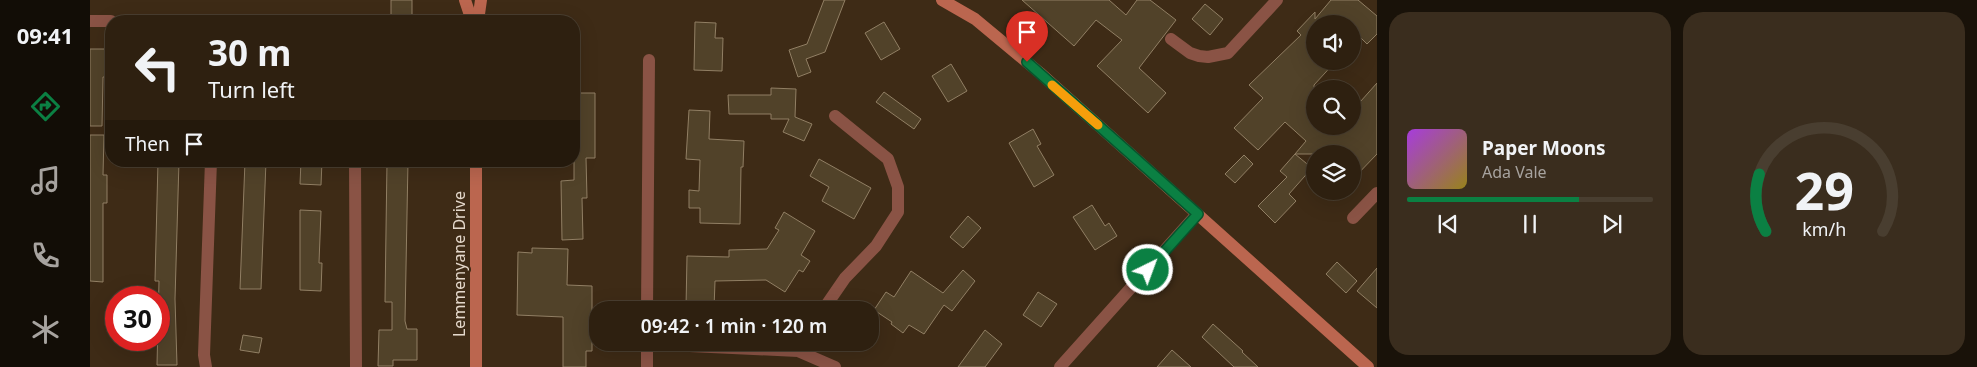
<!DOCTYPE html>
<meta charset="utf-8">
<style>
:root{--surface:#2e2010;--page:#3a2d1e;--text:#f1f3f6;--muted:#a7a39f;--line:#493e30;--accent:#0b8043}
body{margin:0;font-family:"Noto Sans",sans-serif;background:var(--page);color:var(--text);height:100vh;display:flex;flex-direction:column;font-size:19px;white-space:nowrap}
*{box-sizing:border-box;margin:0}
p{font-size:16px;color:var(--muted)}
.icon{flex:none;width:28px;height:28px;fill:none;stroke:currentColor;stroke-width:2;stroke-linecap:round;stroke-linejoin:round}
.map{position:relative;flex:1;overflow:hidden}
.sheet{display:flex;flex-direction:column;gap:12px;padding:12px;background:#191209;width:600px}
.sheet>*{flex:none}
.top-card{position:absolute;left:15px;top:15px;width:475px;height:152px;border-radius:20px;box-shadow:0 5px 20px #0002,0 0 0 1px var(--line);background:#2e2010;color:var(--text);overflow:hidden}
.tools{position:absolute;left:1216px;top:15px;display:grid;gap:10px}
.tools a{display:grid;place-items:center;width:55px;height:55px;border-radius:50%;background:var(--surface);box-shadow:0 5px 20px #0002,0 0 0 1px var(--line);font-size:25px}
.speed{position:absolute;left:15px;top:286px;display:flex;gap:10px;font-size:25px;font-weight:700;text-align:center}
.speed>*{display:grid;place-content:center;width:65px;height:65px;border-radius:50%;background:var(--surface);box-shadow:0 5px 20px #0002,0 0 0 1px var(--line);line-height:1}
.speed .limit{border:8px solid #d22;background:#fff;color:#111}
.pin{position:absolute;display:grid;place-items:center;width:42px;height:42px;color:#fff;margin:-51px -21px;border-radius:50% 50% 50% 0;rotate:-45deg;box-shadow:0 0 5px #0007}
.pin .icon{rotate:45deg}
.me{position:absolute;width:55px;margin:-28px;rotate:42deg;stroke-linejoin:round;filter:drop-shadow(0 0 4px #0008)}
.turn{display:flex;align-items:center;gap:18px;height:105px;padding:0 20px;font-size:22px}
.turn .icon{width:65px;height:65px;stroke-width:2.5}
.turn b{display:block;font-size:35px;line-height:42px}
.then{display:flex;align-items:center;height:48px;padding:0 20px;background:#0003;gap:10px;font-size:19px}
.sheet .widget{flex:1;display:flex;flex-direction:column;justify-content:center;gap:8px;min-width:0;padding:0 18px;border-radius:20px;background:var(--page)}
.sheet .dial{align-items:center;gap:0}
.dial svg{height:130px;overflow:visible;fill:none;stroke:var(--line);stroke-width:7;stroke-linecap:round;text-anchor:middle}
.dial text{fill:var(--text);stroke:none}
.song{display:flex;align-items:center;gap:15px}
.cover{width:60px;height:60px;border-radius:8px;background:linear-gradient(135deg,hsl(280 70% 55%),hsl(50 70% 35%))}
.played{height:5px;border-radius:2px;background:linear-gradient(90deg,var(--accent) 70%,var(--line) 70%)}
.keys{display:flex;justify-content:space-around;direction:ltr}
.sheet .tiles{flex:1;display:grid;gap:12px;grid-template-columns:repeat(2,1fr)}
.trip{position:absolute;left:499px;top:301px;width:290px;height:50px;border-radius:20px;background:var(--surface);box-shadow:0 5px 20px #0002,0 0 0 1px var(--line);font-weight:600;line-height:50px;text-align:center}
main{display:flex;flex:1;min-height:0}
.tabs{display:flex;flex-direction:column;width:90px;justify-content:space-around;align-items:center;background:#120d06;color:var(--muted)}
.tabs .icon{width:35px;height:35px}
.tabs .selected{color:var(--accent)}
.tabs b{font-size:22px;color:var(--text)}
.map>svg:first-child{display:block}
.building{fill:#514229;stroke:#917f64}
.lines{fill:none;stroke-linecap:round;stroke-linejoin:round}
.street{stroke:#8a5345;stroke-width:12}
.secondary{stroke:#bb664f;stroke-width:12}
.route-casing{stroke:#07532c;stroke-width:12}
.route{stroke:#0b8043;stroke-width:9}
.slow{stroke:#f59e0b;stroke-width:9}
.labels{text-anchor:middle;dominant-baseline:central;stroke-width:4;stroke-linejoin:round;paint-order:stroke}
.street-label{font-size:16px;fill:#e5d9cc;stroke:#3e2b16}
</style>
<main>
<nav class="tabs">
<b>09:41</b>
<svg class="icon selected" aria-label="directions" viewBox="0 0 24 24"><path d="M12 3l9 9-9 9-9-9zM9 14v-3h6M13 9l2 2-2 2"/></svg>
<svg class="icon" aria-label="music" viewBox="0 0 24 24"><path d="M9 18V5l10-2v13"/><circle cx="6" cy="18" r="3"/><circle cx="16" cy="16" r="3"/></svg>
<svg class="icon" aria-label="phone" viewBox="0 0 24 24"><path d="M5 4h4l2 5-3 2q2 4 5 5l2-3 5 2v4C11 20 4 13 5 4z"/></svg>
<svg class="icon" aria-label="climate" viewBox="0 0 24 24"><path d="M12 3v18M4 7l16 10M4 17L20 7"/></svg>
</nav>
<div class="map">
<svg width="1287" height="367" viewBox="0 0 1287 367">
<rect width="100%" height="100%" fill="#3e2b16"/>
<g class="building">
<rect x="301" y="0" width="21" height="16"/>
<polygon points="734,0 755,0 735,52 716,59 721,72 708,77 699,50 717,44"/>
<polygon points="932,0 1019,0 1036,15 1047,0 1060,0 1086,20 1049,68 1076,93 1058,113 1007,66 1032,40 1006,20 984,46"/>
<polygon points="1241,0 1268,0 1287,16 1287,34 1277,44 1262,29 1262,24 1225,24 1225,61 1246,61 1224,85 1225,126 1262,126 1262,111 1287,83 1287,154 1262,180 1262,154 1205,154 1216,141 1195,122 1168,150 1144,128 1173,98 1159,85 1211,35 1207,31 1225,12 1225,19"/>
<polygon points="1115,4 1133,19 1120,35 1102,19"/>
<polygon points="605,22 626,23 625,38 633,38 632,71 604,70"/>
<polygon points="794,22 810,49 791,60 775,33"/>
<polygon points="0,49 21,49 20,77 13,77 12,126 0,126"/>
<polygon points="861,64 877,91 858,102 842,76"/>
<polygon points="681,88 706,89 705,117 722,124 714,141 693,132 699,119 681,119 681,114 639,114 638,95 681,95"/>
<polygon points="794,92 831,119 824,129 786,102"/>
<polygon points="484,93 505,93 505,158 496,158 497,198 492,198 493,239 472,240 471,181 484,180"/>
<polygon points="599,110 620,111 619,139 654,141 653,167 651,167 650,224 610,223 610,208 599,208 599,190 609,191 610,160 596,159"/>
<polygon points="943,129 951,144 947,146 964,175 944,187 919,143"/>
<polygon points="0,135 14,135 13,175 17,175 17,203 13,203 13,282 0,281"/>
<polygon points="1205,154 1222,168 1199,194 1206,201 1185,223 1168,206 1197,177 1190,171"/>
<polygon points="1154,155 1163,164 1145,183 1135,174"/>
<polygon points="729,159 781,188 764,219 732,201 739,187 720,176"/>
<polygon points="68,161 89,161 85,299 87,365 67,365 69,281 65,281"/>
<polygon points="155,161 176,161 171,289 150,289"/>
<polygon points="211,161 232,161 231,185 210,184"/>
<polygon points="297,161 318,161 315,321 317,329 327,329 327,360 303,360 303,366 288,366 289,330 302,330 302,302 295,302"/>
<polygon points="1002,205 1015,226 1019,223 1027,236 1005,250 983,217"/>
<polygon points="210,210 231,211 229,263 232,263 231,291 210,290"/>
<polygon points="694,212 725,231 711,255 720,261 713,272 709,270 695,292 676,280 625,281 624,309 596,308 597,256 639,257 639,250 677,249 689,230 685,228"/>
<polygon points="878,216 891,228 873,248 860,237"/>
<polygon points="442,248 478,249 477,285 502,286 502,351 496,351 496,367 473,367 473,317 427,315 428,252 442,253"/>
<polygon points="1247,262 1267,281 1256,293 1236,274"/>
<polygon points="1287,268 1287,308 1267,291"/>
<polygon points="873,270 885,281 862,311 854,305 834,334 819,325 813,333 801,324 802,322 784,310 796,292 804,297 821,271 853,293"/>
<polygon points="948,292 967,304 951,327 933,315"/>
<polygon points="1123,324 1153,351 1152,352 1168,367 1144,367 1112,337"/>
<polygon points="895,330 912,344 895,367 868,367"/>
<polygon points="153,335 172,338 169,353 150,350"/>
<polygon points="1082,350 1101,367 1067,367"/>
</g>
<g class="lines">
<g class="street">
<polyline points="0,21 21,21"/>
<polyline points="175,21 246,21"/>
<polyline points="1081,39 1100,53 1109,56 1118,57 1138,53 1187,0"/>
<polyline points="265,161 266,367"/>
<polyline points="1263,218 1287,193"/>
<polyline points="557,310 559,60"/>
<polyline points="733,310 755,278 786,246 808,212 808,187 798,159 745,116"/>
<polyline points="557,344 708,351 745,367"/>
<polyline points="116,367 114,355 121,161"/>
<polyline points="557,367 557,342"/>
<polyline points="970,367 1107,214"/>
</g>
<g class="secondary">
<polyline points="375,0 382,21"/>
<polyline points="852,0 885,19 950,73 1278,367"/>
<polyline points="388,21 391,0"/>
<polyline points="386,161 386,367"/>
</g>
</g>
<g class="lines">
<g class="route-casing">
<polyline id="route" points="937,62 1108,214 1058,270"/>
</g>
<use href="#route" class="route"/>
<polyline class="slow" points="962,85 1008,125"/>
</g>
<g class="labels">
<g class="street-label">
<text transform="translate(369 264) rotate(-90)">Lemmenyane Drive</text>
</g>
</g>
</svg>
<div class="tools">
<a><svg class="icon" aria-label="sound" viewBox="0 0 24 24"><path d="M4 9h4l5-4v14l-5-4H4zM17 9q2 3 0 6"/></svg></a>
<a><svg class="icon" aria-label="search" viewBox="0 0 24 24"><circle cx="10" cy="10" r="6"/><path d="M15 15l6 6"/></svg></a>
<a><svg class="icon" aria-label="layers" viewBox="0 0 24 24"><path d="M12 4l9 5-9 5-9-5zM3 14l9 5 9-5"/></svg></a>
</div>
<div class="speed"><div class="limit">30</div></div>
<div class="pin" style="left:937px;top:62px;background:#d93025"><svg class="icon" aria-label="arrive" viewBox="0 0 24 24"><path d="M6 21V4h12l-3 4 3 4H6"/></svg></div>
<svg class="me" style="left:1058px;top:270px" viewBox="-20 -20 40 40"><circle r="17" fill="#0b8043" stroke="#fff" stroke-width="3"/><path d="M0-11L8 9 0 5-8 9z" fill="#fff"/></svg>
<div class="trip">09:42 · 1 min · 120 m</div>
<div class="top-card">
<div class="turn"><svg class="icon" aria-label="left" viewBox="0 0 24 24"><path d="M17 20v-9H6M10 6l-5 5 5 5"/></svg><div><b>30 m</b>Turn left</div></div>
<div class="then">Then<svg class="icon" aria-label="arrive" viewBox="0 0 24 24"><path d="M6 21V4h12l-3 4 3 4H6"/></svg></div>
</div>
</div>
<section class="sheet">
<div class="tiles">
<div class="widget">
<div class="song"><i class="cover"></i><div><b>Paper Moons</b><p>Ada Vale</p></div></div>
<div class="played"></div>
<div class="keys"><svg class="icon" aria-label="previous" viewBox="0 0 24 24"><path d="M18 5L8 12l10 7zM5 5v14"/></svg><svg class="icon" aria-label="pause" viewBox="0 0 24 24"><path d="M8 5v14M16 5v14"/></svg><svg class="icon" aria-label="next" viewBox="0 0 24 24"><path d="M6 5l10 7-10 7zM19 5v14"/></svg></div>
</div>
<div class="widget dial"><svg viewBox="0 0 100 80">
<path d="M14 69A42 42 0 1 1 86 69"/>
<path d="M14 69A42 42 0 0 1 10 34" stroke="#0b8043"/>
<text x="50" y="56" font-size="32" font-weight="700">29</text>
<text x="50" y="72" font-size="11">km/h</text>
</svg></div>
</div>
</section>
</main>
